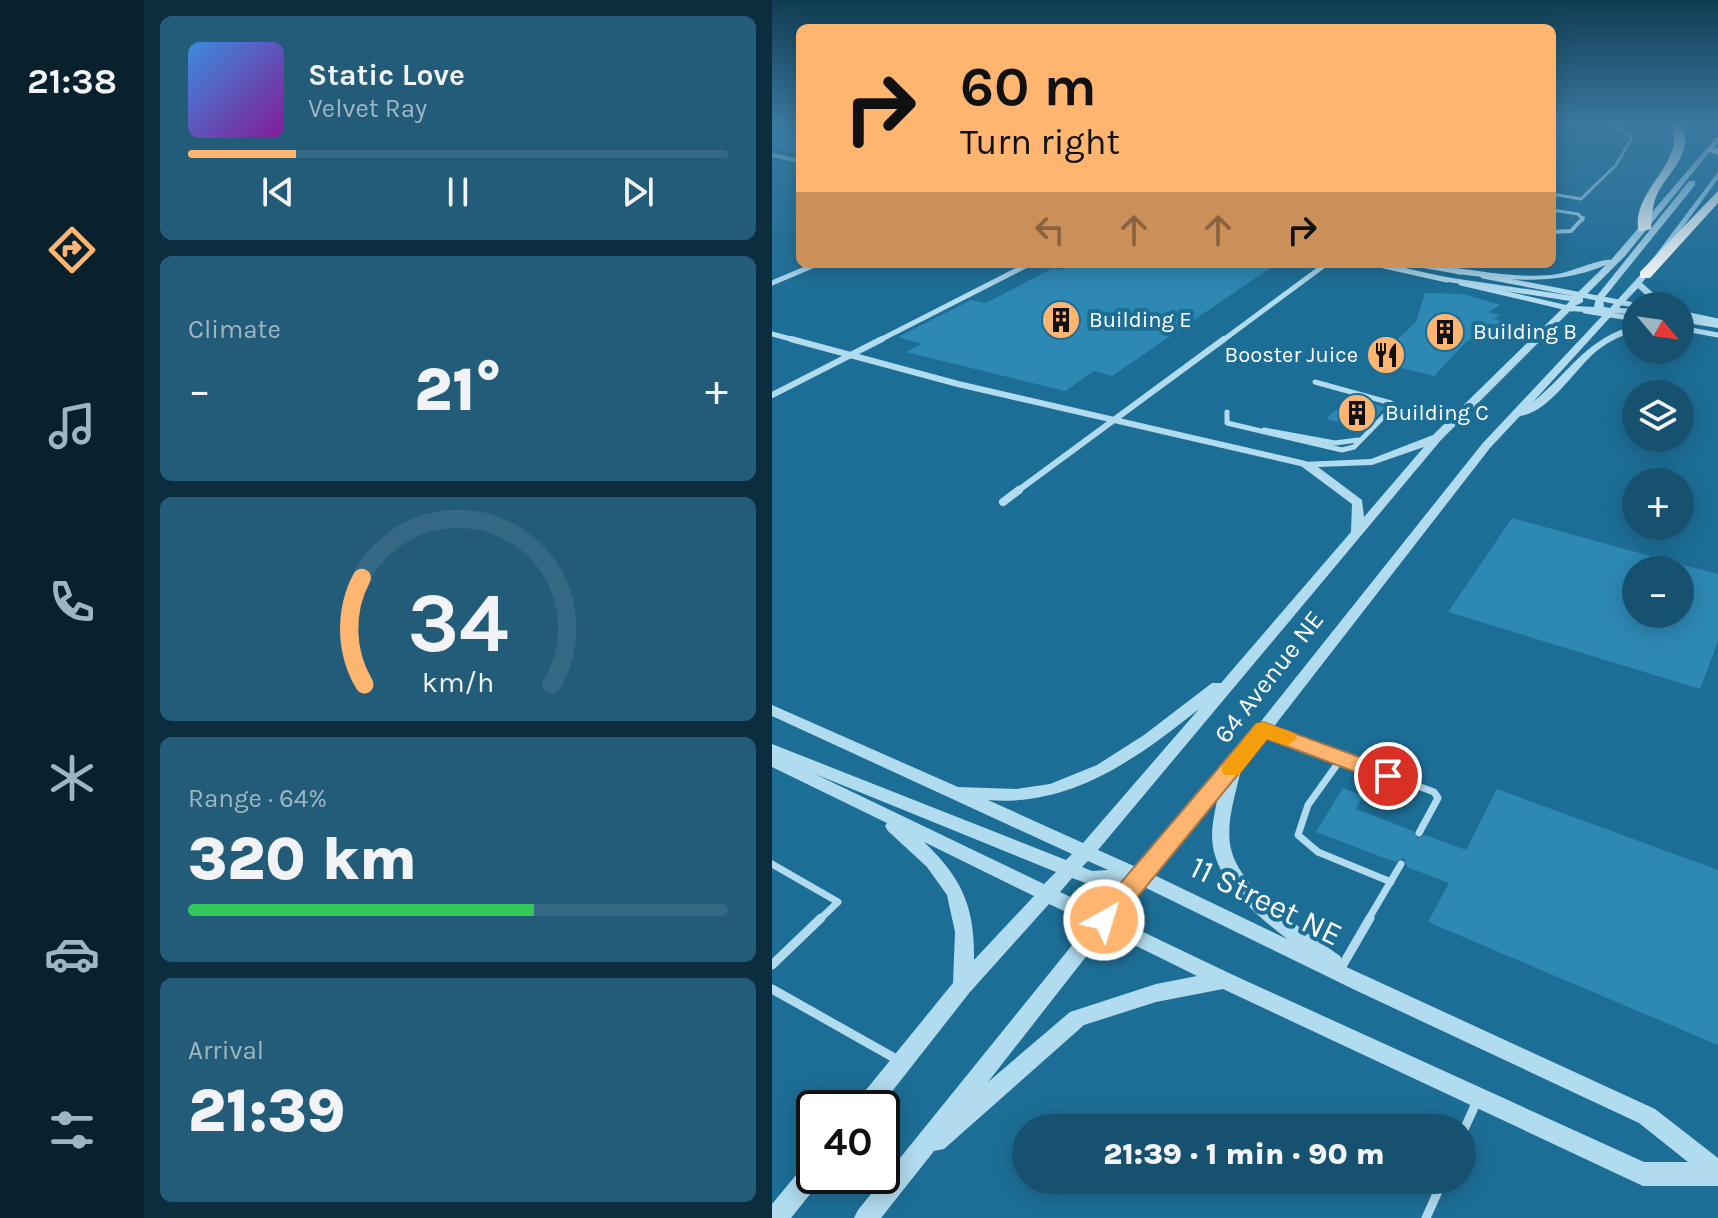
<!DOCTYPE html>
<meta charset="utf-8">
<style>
:root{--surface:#165270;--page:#235c78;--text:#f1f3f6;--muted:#9eb6c3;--line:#356983;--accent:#feb570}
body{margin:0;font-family:Karla,sans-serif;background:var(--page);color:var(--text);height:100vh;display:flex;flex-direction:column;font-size:30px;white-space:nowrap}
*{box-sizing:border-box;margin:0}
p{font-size:26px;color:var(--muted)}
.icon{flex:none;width:44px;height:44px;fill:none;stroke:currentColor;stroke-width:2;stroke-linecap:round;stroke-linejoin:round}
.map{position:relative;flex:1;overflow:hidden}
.details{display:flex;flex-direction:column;gap:16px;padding:16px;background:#0c2d3e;width:628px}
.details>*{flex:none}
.hud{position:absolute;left:24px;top:24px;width:760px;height:244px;border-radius:12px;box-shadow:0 4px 20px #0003;background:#feb570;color:#111;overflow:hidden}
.needle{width:52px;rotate:119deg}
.tools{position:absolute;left:850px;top:292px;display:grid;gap:16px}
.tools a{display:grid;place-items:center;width:72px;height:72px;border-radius:50%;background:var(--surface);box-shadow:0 4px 20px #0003;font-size:40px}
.speed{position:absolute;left:24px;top:1090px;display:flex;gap:16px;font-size:40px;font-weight:700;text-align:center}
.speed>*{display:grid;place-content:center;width:104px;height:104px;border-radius:50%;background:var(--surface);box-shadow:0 4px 20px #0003;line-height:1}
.speed .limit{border:4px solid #111;border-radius:12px;background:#fff;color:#111}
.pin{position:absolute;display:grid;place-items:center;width:68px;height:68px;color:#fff;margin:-34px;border:4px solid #fff;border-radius:50%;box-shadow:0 2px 8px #0007}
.me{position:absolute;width:88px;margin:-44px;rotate:39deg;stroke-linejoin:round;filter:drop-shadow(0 0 6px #0008)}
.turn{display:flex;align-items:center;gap:28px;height:168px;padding:0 32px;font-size:36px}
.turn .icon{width:104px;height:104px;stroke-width:2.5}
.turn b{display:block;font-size:56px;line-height:68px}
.lanes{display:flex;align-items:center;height:76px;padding:0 32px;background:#0003;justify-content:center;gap:40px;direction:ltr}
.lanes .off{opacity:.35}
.big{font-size:60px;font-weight:800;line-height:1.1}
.details .widget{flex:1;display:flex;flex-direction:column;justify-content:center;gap:12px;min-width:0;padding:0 28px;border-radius:12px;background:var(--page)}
.details .dial{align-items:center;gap:0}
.dial svg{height:208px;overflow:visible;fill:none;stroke:var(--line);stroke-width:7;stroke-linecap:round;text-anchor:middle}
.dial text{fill:var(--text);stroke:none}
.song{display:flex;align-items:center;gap:24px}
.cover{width:96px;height:96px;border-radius:12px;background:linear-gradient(135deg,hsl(210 70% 55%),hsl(290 70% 35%))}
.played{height:8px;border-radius:4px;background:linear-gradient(90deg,var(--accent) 20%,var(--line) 20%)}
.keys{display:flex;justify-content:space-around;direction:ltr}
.heat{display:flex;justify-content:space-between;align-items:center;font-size:44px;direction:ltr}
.charge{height:12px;border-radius:6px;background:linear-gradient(90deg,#34c759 64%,var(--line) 0)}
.trip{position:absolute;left:240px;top:1114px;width:464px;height:80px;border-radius:40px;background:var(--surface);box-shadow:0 4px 20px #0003;font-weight:800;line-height:80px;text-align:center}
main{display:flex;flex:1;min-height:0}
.tabs{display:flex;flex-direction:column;width:144px;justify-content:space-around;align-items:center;background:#09212d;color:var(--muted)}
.tabs .icon{width:56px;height:56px}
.tabs .active{color:var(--accent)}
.tabs b{font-size:36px;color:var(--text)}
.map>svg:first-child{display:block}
.building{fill:#2d88b4}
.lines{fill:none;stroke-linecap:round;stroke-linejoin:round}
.service-far4{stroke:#b1dbef;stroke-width:3}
.service-far3{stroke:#b1dbef;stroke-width:4}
.service-far2{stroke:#b1dbef;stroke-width:5}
.service-far1{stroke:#b1dbef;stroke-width:7}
.service{stroke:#b1dbef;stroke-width:9}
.minor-far3{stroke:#b1dbef;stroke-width:4}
.minor-far2{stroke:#b1dbef;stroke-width:5}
.minor-far1{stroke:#b1dbef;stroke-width:6}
.minor{stroke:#b1dbef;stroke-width:8}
.tertiary{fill:#b1dbef;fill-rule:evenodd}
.secondary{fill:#dff1fb;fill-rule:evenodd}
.motorway{fill:#fff;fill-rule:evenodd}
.route{fill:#feb570;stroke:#a57649;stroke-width:2}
.slow{fill:#f59e0b}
.labels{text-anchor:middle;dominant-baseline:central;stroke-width:8;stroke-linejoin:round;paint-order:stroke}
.far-poi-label{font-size:22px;fill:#fff;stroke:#1d6e96;text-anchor:start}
.street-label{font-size:26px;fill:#fff;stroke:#1d6e96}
.near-street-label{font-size:32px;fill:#fff;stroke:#1d6e96}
</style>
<main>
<nav class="tabs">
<b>21:38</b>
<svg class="icon active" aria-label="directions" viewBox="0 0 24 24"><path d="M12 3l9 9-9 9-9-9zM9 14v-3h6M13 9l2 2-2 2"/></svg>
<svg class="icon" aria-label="music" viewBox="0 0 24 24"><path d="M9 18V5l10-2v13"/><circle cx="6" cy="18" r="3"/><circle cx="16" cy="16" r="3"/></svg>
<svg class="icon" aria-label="phone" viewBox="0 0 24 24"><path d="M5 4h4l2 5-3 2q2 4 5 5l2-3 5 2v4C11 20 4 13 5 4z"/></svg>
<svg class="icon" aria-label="climate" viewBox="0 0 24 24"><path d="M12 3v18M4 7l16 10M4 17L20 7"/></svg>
<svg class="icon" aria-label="car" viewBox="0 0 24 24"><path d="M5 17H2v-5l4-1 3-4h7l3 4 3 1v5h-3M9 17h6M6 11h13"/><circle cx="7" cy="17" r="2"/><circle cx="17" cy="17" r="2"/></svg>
<svg class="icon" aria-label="filters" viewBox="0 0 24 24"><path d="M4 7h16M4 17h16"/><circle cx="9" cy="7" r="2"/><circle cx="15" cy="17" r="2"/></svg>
</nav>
<section class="details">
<div class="widget">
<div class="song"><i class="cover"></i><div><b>Static Love</b><p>Velvet Ray</p></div></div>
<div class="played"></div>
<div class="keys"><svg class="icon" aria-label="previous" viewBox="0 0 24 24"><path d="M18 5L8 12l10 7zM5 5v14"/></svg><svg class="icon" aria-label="pause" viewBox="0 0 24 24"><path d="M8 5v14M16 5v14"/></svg><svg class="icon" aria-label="next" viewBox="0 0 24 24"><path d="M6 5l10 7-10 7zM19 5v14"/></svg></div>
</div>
<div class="widget"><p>Climate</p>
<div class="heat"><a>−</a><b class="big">21°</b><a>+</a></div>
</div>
<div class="widget dial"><svg viewBox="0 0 100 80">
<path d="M14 69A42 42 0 1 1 86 69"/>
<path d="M14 69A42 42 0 0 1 13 28" stroke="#feb570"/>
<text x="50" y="56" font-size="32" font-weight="700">34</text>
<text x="50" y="72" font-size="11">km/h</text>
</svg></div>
<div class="widget"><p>Range · 64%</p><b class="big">320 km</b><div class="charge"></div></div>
<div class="widget"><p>Arrival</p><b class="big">21:39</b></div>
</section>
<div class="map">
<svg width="946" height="1218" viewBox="0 0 946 1218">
<rect width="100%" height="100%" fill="#1d6e96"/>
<g class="building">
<polygon points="0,123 28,123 28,153 0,147"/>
<polygon points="301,264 504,264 340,376 322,371 293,391 134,352 150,344 126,337 199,300 214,303 281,268 290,270"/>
<polygon points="653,293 691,294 728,305 716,312 728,315 722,319 731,321 694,342 662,376 602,361 644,322"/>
<polygon points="577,398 594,402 613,407 593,428 554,419"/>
<polygon points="740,518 907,564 907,570 864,570 864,614 908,614 908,564 946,574 946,641 928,689 676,612"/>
<polygon points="571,788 591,796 584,809 641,831 646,839 653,835 694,850 725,789 946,870 946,1045 656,922 677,883 635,867 632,858 623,862 544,832"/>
</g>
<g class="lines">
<g class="service-far4">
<polyline points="780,194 809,199 844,165 860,138 839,123"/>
<polyline points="780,210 806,214 811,220"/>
</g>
<polyline class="service-far3" points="780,232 799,231 811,218"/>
<g class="service-far2">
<polyline points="455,412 455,423 570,450 582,447 620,408 619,403 543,382"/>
<polyline points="492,430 563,443 586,440"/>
</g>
<g class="service-far1">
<polyline points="491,729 662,792 666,798 647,833"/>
<polyline points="569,759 536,805 526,835 546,852 619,882"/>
<polyline points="0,864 66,902 47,920"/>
<polyline points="596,920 629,864"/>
</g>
<g class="service">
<polyline points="0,965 49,918"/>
<polyline points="569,968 598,918"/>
<polyline points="0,989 126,1060"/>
<polyline points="690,1134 705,1101"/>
<polyline points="654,1218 671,1180"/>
</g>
<polyline class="minor-far3" points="0,155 28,161"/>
<g class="minor-far2">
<polyline points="603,264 675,280"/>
<polyline points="643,264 689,272"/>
<polyline points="711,276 867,306"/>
<polyline points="0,283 45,264"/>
<polyline points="689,283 800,309"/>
<polyline points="813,311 864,319"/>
<polyline points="908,313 946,321"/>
<polyline points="908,328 946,335"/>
<polyline points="0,334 26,341"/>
<polyline points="106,341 257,264"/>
<polyline points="450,341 554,264"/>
</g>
<g class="minor-far1">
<polyline points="19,339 186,384 533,464"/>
<polyline points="0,395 110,339"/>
<polyline points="244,492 452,339"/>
</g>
<polyline class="minor" points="231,502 247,490"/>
<g class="tertiary">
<path d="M 935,148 L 940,149 L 853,256 L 811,298 L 811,302 L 803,306 L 822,307 L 824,297 L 917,181 L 923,181 L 923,185 L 831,299 L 832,307 L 838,308 L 870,273 L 946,172 L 946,179 L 870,283 L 886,297 L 904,306 C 886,306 878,299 866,288 L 847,308 L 864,309 L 864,315 L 842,313 L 761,402 C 799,371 814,338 864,325 L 864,331 C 847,336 833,343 820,355 C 801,373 775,413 748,416 L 718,448 L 469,769 C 464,794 453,823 459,849 C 469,892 534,931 568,956 L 571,962 L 570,965 L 883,1109 L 946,1158 L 946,1186 L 871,1186 L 451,989 L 384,1002 L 312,1025 L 172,1149 L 162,1151 L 109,1218 L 82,1218 L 86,1210 L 318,923 L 277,904 L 198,992 L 107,1108 L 82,1108 L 85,1101 L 181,983 L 183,932 L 175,895 L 155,867 L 116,831 L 113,826 L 115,823 L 0,767 L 0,744 L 294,860 L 300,854 L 0,716 L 0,705 L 186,787 L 244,789 L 278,784 L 325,765 L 372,735 L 440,683 L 449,683 L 579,532 L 580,504 L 529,466 L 529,462 L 599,459 L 661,435 L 798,301 L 670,281 L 667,280 L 667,276 L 802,296 L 834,265 C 784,286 737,280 684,274 L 680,271 L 684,268 C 715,272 747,278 779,275 C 796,274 829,258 839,260 ZM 798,311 L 828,313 L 831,315 L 710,444 L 455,764 L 364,867 L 326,850 L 669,440 ZM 652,447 L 592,517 L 590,500 L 546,467 L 600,465 ZM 427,709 L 311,843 L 216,800 C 299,807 366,758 427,709 ZM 43,774 L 284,872 L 272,884 ZM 446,796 C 443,812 438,830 441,847 C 448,886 486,916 515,939 L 380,874 ZM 152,842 L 262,896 L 202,960 C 203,907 190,878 152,842 ZM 316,861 L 336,870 L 320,871 L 310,867 ZM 300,878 L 319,885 L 350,884 L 328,911 L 288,892 ZM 370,886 L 583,990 L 867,1123 L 916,1162 L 872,1162 L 459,974 L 344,919 ZM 334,931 L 425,976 L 384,984 L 298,1012 L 216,1082 Z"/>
<polygon points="908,316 946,322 946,328 908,322"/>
<polygon points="42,1160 42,1176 51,1176 50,1179 19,1218 0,1218 0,1204 34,1163"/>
</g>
<polygon class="secondary" points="943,137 946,137 946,143 940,151 934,151"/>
<g class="motorway">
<path d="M 898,123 L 908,123 C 925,153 895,171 884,197 C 880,207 880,219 879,229 L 867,232 C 857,190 918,162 898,123 Z"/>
<polygon points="937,146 946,148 946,155 933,151"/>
<polygon points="946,191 946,203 878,278 868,278 868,272"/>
</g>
</g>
<linearGradient id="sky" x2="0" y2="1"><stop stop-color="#103c52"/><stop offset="0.42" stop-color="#3a79a0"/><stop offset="1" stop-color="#3a79a0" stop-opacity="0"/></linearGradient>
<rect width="946" height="294" fill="url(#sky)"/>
<polygon class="route" points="491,722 623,770 626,776 616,784 495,739 341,927 332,930 323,927 319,920 323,913 484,724"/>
<polygon class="slow" points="491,722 522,733 525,738 515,746 495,739 467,775 452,775 449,769 452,764 484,724"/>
<defs>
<g id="building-disc" transform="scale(2)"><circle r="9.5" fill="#feb570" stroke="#1d6e96"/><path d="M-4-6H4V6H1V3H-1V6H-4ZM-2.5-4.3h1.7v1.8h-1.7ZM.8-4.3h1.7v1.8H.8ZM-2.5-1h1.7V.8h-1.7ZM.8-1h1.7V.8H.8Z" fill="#111"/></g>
<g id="restaurant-disc" transform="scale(2)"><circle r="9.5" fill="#feb570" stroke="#1d6e96"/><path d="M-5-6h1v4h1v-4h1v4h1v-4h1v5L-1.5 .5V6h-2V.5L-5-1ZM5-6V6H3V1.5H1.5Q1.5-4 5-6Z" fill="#111"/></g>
</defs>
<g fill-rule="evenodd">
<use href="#building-disc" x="289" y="320"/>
<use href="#building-disc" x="673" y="332"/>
<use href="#restaurant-disc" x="614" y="355"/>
<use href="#building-disc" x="585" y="413"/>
</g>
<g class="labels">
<g class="far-poi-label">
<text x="317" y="320">Building E</text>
<text x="701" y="332">Building B</text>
<text x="586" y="355" text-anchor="end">Booster Juice</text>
<text x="613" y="413">Building C</text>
</g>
<g class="street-label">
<text transform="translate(497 677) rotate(-52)">64 Avenue NE</text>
</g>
<g class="near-street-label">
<text transform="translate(494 901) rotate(26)">11 Street NE</text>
</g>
</g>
</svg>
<div class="tools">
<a><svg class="needle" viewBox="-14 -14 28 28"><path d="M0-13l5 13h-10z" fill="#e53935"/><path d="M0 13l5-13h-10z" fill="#9eb6c3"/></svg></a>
<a><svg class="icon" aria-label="layers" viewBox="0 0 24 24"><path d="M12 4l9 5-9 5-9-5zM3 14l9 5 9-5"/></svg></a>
<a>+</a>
<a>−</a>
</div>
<div class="speed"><div class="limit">40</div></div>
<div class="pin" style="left:616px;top:776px;background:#d93025"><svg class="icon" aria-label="arrive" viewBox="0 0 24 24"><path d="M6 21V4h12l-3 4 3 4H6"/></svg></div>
<svg class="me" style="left:332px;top:920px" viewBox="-20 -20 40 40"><circle r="17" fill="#feb570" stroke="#fff" stroke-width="3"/><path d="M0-11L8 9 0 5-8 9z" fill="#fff"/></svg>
<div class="trip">21:39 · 1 min · 90 m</div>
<div class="hud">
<div class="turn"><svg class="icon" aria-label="right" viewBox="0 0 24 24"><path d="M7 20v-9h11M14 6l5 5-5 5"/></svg><div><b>60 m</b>Turn right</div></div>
<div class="lanes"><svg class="icon off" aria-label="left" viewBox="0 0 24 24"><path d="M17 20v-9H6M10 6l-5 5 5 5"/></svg><svg class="icon off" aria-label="ahead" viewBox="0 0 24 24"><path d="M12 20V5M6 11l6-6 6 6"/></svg><svg class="icon off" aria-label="ahead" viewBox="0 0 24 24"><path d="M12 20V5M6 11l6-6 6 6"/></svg><svg class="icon" aria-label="right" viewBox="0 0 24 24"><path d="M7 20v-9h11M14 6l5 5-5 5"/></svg></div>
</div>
</div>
</main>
